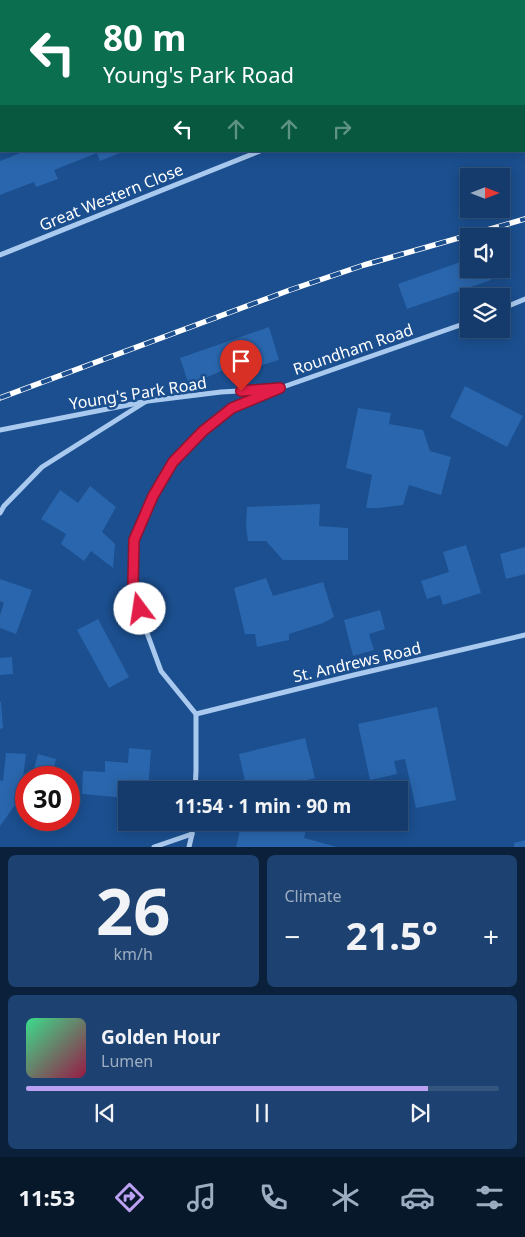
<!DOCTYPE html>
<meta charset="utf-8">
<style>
:root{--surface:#143b6b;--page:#1d4271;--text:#f1f3f6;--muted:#9dadc1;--line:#33557e;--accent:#bca0f2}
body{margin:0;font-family:"Noto Sans",sans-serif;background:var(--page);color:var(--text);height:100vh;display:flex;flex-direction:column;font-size:19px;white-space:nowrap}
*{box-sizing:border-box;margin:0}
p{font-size:16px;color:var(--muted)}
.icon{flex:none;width:28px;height:28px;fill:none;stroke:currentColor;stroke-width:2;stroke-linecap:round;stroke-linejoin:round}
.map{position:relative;height:847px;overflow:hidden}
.sheet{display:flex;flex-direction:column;gap:8px;padding:8px;background:#0b203b;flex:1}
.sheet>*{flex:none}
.banner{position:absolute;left:0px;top:0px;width:525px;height:152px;box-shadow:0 2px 12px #0003,0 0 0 1px var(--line);background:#0b6e4f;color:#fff;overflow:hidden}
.needle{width:32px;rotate:90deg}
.buttons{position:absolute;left:460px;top:168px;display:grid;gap:10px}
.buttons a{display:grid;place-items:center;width:50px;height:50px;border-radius:0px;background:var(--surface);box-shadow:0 2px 12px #0003,0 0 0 1px var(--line);font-size:25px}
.speed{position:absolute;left:15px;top:766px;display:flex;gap:10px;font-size:25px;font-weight:700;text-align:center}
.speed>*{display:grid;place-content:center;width:65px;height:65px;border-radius:50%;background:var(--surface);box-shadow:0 2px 12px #0003,0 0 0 1px var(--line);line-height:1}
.speed .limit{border:8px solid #d22;background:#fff;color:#111}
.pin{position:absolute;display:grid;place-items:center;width:42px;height:42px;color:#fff;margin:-51px -21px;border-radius:50% 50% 50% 0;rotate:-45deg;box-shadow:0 0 5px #0007}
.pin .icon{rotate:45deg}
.me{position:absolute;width:55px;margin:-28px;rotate:346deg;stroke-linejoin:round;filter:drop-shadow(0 0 4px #0008)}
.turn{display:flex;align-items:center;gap:18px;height:105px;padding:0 20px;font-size:22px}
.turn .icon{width:65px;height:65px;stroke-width:2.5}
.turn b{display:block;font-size:35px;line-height:42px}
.lanes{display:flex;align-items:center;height:48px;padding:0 20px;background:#0003;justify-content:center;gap:25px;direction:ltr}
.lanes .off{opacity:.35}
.big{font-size:38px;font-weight:700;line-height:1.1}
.sheet .tile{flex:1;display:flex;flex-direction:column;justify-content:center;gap:8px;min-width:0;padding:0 18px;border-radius:8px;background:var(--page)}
.sheet .dial{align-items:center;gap:0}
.dial b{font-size:65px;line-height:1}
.song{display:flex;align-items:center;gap:15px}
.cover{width:60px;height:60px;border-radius:8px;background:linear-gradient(135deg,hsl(150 70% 55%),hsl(340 70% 35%))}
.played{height:5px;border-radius:2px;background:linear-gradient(90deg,var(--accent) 85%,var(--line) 85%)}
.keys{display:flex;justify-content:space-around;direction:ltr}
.heat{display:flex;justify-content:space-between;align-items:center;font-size:28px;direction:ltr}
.sheet .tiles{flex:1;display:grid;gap:8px;grid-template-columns:1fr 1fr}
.tile:last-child{grid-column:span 2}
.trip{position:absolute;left:118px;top:781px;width:290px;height:50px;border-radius:0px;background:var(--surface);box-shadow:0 2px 12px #0003,0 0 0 1px var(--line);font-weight:700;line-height:50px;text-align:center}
.tabs{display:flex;height:80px;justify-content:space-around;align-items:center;background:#08182b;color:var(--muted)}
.tabs .icon{width:35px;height:35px}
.tabs .current{color:var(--accent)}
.tabs b{font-size:22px;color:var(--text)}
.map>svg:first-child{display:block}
.building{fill:#2a66ad}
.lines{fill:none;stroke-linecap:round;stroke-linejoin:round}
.street{stroke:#a9c9ee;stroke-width:5}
.secondary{stroke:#d6e6fa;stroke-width:10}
.primary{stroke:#f0f6ff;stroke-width:12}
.rail-casing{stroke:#fff;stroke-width:5.5}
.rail{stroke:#1b4f8f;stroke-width:4;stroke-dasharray:11;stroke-linecap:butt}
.route-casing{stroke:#92132f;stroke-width:12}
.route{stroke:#e11d48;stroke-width:9}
.labels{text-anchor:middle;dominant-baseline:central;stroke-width:5;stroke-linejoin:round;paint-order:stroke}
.street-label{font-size:16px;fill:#fff;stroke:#1b4f8f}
</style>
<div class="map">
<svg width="525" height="847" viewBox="0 0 525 847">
<rect width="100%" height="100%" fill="#1b4f8f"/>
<g class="building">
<polygon points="25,151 125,151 100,161 97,153 54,170 58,179 36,187 34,182 0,195 0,161"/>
<polygon points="469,259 469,269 487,269 491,280 407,309 398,284"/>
<polygon points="269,327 279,360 232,374 226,369 189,385 180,358"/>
<polygon points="465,386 523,416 507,447 450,417"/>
<polygon points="358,408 391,413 389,424 423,430 430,451 451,457 441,495 409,485 403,505 378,508 366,508 372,475 346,468"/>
<polygon points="90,486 116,507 102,532 115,544 113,568 91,551 84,561 61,544 66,534 41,519 60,490 78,503"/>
<polygon points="320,504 319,526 348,528 348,560 283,560 266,541 248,541 246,526 247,507"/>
<polygon points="466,545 481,593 443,605 440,595 427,599 421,581 449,572 443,552"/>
<polygon points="525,547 525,574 506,579 500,554"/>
<polygon points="266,578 273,596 323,582 334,617 323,623 289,634 289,640 257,647 255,634 245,634 234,588"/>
<polygon points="0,579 32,590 16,634 0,628 0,615 4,603 0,601"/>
<polygon points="380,610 385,629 369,634 374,650 353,656 344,620"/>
<polygon points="98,619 129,677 109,688 77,630"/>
<polygon points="12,657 13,674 0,675 0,658"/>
<polygon points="0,702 1,702 3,728 0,729"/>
<polygon points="437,707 456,800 416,808 405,759 394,761 397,774 370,780 358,724"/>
<polygon points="305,738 315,778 279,787 280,790 247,790 239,754"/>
<polygon points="129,748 151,750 148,790 126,790 126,798 82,794 83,771 105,772 105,761 128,763"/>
<polygon points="6,753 26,754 22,785 15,805 0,826 0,780 3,781"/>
<polygon points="38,754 56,759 52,774 34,769"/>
<polygon points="242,822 256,822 284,829 286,822 308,822 304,838 337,847 236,847"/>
<polygon points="525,840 525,847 514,847 514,843"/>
</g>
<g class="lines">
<g class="street">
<polyline points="0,41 1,43"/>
<polyline points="0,255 260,151"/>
<polyline points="501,309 525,299"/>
<polyline points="0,430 148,401 221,392 275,389"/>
<polyline points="0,513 4,506 42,467 145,402"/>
<polyline points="196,714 354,675 525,635"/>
<polyline points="195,790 196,771 196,714 161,671 143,622 133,583 134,540 153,496 173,462 203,431 232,408 280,388 469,322"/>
<polyline points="154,847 192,834"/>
<polyline points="189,847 192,834 193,822"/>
</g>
<g class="secondary">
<polyline points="306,0 306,1"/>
<polyline points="255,1 256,0"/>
</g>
<g class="primary">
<polyline points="524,32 525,32"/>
<polyline points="0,108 1,108"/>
</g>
<g class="rail-casing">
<polyline id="rail" points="0,398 290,290 364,265 525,219"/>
</g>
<use href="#rail" class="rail"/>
</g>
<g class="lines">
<g class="route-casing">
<polyline id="route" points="140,609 133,583 134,540 153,496 173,462 203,431 232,408 280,388 241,391"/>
</g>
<use href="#route" class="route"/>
</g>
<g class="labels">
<g class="street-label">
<text transform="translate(111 197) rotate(-22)">Great Western Close</text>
<text transform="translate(353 349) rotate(-19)">Roundham Road</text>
<text transform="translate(138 393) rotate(-9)">Young's Park Road</text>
<text transform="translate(357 662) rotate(-13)">St. Andrews Road</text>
</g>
</g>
</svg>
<div class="buttons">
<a><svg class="needle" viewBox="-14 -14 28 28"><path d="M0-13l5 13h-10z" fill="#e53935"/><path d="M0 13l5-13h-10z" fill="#9dadc1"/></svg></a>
<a><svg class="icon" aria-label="sound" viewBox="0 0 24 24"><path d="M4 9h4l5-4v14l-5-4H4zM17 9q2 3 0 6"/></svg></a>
<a><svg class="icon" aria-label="layers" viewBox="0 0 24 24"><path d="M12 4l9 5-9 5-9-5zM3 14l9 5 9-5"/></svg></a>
</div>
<div class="speed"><div class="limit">30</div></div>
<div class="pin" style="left:241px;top:391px;background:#d93025"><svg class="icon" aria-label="arrive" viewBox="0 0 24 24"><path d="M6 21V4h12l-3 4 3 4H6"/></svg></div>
<svg class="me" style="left:140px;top:609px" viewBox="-20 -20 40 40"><circle r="19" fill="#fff"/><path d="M0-13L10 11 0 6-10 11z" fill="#e11d48"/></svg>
<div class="trip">11:54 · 1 min · 90 m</div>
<div class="banner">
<div class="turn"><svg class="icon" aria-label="left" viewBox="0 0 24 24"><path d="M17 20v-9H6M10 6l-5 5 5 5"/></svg><div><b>80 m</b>Young's Park Road</div></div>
<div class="lanes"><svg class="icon" aria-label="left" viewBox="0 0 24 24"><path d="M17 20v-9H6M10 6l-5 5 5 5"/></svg><svg class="icon off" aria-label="ahead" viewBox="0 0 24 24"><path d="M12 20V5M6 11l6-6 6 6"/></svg><svg class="icon off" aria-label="ahead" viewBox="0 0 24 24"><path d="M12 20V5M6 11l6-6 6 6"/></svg><svg class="icon off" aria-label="right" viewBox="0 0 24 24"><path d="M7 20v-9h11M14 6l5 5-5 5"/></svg></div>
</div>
</div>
<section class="sheet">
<div class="tiles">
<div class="tile dial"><b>26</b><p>km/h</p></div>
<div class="tile"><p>Climate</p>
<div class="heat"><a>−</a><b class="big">21.5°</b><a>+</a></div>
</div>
<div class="tile">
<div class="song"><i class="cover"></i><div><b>Golden Hour</b><p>Lumen</p></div></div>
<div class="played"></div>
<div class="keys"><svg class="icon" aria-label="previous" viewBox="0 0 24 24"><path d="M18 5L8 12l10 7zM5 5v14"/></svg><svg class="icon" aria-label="pause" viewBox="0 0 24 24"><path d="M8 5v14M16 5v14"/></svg><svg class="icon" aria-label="next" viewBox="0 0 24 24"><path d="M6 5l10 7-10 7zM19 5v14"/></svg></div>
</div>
</div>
</section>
<nav class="tabs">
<b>11:53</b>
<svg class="icon current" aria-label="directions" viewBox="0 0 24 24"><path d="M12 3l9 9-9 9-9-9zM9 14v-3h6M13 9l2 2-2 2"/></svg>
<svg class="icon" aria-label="music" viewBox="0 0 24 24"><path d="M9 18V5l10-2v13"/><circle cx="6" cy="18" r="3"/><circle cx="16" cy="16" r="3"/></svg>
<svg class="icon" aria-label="phone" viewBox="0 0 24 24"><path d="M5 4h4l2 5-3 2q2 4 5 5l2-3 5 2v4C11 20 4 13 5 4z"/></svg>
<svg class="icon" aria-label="climate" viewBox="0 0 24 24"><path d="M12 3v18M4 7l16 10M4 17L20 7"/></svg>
<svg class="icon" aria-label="car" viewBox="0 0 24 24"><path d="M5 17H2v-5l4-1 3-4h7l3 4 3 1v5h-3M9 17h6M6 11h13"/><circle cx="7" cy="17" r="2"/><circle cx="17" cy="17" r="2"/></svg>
<svg class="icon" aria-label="filters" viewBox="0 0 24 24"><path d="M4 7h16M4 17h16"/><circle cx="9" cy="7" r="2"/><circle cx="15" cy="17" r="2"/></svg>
</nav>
